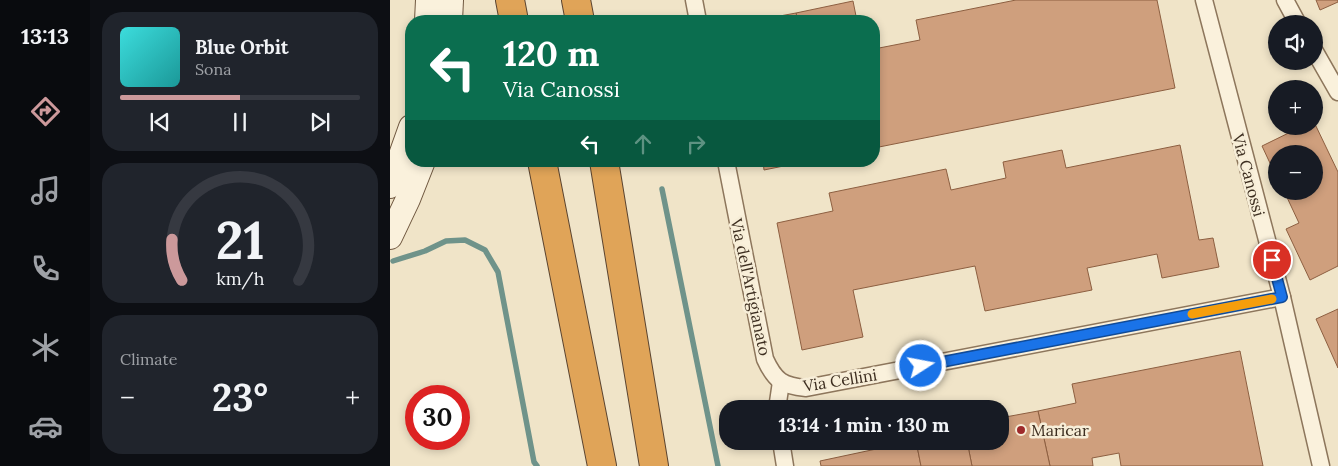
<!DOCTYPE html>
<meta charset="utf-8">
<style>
:root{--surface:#171b24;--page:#20242c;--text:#f1f3f6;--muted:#9ea1a6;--line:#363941;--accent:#cc999b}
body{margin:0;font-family:Lora,serif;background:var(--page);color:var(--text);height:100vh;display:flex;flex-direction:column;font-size:19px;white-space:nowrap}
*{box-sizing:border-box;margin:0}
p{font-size:16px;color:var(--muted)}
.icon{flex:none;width:28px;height:28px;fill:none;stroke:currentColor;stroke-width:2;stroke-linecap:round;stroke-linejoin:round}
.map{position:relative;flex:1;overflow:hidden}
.drawer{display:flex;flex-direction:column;gap:12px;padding:12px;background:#0d0f14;width:300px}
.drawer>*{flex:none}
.guide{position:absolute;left:15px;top:15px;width:475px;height:152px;border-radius:20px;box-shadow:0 2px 8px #0003;background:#0b6e4f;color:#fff;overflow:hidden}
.buttons{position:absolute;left:878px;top:15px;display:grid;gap:10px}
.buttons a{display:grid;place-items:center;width:55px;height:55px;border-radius:50%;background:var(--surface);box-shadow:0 2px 8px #0003;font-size:25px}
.speed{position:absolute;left:15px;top:385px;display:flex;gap:10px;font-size:25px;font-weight:700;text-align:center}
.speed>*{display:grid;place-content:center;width:65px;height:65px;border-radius:50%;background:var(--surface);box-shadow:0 2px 8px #0003;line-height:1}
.speed .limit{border:8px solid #d22;background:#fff;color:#111}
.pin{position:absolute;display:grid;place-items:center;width:42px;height:42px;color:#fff;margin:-21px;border:2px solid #fff;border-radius:50%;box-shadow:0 1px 5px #0007}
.me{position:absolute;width:55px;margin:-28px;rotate:79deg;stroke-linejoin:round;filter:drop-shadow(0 0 4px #0008)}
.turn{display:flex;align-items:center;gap:18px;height:105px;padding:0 15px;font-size:22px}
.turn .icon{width:65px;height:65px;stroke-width:2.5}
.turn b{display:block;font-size:35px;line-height:42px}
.lanes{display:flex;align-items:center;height:48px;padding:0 15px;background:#0003;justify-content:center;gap:25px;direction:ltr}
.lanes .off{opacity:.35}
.big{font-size:38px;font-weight:700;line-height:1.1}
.drawer .card{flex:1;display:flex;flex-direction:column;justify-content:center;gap:8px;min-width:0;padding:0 18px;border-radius:20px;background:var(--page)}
.drawer .dial{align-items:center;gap:0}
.dial svg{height:130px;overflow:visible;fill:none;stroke:var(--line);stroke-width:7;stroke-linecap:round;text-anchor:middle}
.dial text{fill:var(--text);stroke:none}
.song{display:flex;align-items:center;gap:15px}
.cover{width:60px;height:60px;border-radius:8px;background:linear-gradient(135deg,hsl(180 70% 55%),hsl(180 70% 35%))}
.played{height:5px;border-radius:2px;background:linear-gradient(90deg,var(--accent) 50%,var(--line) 50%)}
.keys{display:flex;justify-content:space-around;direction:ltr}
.heat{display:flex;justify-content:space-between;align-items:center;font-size:28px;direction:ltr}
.trip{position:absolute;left:329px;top:400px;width:290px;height:50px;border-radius:20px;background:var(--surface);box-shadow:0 2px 8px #0003;font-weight:700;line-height:50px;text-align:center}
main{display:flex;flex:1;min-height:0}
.tabs{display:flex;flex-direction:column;width:90px;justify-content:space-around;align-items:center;background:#090b0e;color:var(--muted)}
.tabs .icon{width:35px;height:35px}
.tabs .active{color:var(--accent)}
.tabs b{font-size:22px;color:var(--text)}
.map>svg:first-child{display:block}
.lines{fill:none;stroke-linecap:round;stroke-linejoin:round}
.stream{stroke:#6f938a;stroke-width:5.5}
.building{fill:#cf9f7d;stroke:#8d5f41}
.street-casing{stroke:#8d765c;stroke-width:19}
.secondary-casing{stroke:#6f573f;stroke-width:26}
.highway-casing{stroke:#5b4430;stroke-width:30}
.street{stroke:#faf1dc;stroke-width:16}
.secondary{stroke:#faf1dc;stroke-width:24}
.highway{stroke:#e0a458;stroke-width:28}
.route-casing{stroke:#114b97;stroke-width:12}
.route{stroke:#1a73e8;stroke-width:9}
.slow{stroke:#f59e0b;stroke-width:9}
.poi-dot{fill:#9e2a2b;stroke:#f7eed8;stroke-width:2}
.labels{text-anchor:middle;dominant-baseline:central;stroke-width:5;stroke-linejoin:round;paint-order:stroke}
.street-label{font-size:16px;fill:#3d2e20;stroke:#f7eed8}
.poi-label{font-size:16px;fill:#3d2e20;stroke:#f7eed8;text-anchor:start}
</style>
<main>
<nav class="tabs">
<b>13:13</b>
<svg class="icon active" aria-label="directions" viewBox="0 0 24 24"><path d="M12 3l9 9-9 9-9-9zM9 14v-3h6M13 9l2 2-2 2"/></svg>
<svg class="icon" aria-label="music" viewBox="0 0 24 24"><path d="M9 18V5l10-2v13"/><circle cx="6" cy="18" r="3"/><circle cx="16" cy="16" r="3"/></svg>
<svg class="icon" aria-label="phone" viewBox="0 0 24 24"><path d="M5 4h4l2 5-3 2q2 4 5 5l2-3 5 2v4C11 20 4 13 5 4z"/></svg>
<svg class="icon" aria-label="climate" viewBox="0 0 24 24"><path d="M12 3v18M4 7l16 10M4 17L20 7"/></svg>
<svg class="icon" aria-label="car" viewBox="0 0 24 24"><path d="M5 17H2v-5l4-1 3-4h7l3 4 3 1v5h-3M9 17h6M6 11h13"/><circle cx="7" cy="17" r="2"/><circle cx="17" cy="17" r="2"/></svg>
</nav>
<section class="drawer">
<div class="card">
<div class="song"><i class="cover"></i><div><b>Blue Orbit</b><p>Sona</p></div></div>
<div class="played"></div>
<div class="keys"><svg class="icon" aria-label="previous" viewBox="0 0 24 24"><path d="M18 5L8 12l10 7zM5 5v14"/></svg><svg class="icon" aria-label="pause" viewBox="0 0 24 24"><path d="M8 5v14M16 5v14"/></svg><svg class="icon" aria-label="next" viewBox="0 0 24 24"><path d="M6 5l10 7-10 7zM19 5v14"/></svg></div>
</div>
<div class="card dial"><svg viewBox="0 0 100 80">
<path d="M14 69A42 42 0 1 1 86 69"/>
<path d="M14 69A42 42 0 0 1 8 44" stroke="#cc999b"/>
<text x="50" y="56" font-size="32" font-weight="700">21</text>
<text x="50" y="72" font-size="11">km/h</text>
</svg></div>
<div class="card"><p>Climate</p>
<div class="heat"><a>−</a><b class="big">23°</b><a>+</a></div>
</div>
</section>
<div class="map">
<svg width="948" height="466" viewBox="0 0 948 466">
<rect width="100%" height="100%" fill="#f0e4c8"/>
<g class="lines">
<g class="stream">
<polyline points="272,189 328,466"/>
<polyline points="3,261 35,251 56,241 75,240 95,250 108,272 144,462 147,466"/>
</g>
</g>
<g class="building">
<polygon points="626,0 767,0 785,88 484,148 484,49 530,40 526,20"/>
<polygon points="926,0 948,0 948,2 930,10"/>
<polygon points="463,1 467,21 408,21 406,13"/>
<polygon points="406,13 408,21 363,21"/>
<polygon points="924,122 948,172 948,266 920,280 896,229 909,223 894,191 924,191 924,154 886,154 886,176 872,146 913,126 924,126"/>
<polygon points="790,145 809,240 823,238 829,267 772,278 767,254 697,268 702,290 595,311 585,266 463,290 473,337 412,350 387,223 443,211 439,193 556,169 561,190 616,178 613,162 672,150 676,168"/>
<polygon points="373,161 418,161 374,170"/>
<polygon points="948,309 948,368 926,319"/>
<polygon points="850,351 873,466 731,466 729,453 702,458 703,466 660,466 648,411 686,403 682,384"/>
<polygon points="570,403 571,409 542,409"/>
<polygon points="648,411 660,466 582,466 577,441 610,441 610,418"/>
<polygon points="504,441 526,441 531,466 431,466 430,461 505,445"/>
<polygon points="526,441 577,441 582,466 531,466"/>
</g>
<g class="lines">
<g class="street-casing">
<g id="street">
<polyline points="304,0 308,21"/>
<polyline points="814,0 892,297 931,466"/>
<polyline points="895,0 908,24"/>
<polyline points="924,50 948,92"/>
<path d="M 336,161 L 375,359 C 385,381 393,386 416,388 L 892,297"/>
<polyline points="387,409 391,382"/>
<polyline points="391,441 395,466"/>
</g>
</g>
<g class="secondary-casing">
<g id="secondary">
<polyline points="37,21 38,0"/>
<polyline points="60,21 61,0"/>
<polyline points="0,186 21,127"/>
<polyline points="0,237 18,199 33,161"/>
</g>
</g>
<g class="highway-casing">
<g id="highway">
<polyline points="120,0 124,21"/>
<polyline points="186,0 190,21"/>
<polyline points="152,161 212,466"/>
<polyline points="214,161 264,466"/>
</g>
</g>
<use href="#street" class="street"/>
<use href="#secondary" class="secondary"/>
<use href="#highway" class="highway"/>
</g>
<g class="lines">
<g class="route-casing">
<polyline id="route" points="531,366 892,297 882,260"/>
</g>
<use href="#route" class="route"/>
<polyline class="slow" points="802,314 882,299"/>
</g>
<circle class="poi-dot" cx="631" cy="430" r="5"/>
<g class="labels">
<g class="street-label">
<text transform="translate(859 175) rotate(75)">Via Canossi</text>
<text transform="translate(361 287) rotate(78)">Via dell'Artigianato</text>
<text transform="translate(450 380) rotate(-9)">Via Cellini</text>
</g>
<g class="poi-label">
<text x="641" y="430">Maricar</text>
</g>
</g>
</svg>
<div class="buttons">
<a><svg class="icon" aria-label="sound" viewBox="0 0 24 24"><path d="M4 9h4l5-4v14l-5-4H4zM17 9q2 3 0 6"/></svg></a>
<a>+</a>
<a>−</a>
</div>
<div class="speed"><div class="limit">30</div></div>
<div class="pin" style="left:882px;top:260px;background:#d93025"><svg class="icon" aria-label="arrive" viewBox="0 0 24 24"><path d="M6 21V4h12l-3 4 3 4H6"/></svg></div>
<svg class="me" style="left:531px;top:366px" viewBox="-20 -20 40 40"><circle r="17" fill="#1a73e8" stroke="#fff" stroke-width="3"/><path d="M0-11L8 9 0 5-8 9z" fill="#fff"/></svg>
<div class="trip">13:14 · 1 min · 130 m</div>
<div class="guide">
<div class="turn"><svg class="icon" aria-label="left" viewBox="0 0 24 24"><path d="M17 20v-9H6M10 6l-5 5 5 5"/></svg><div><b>120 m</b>Via Canossi</div></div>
<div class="lanes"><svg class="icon" aria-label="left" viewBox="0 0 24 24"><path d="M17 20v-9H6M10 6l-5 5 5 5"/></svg><svg class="icon off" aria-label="ahead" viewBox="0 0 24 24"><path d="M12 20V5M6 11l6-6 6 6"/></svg><svg class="icon off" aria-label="right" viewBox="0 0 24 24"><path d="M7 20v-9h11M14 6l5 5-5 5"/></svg></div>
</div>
</div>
</main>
